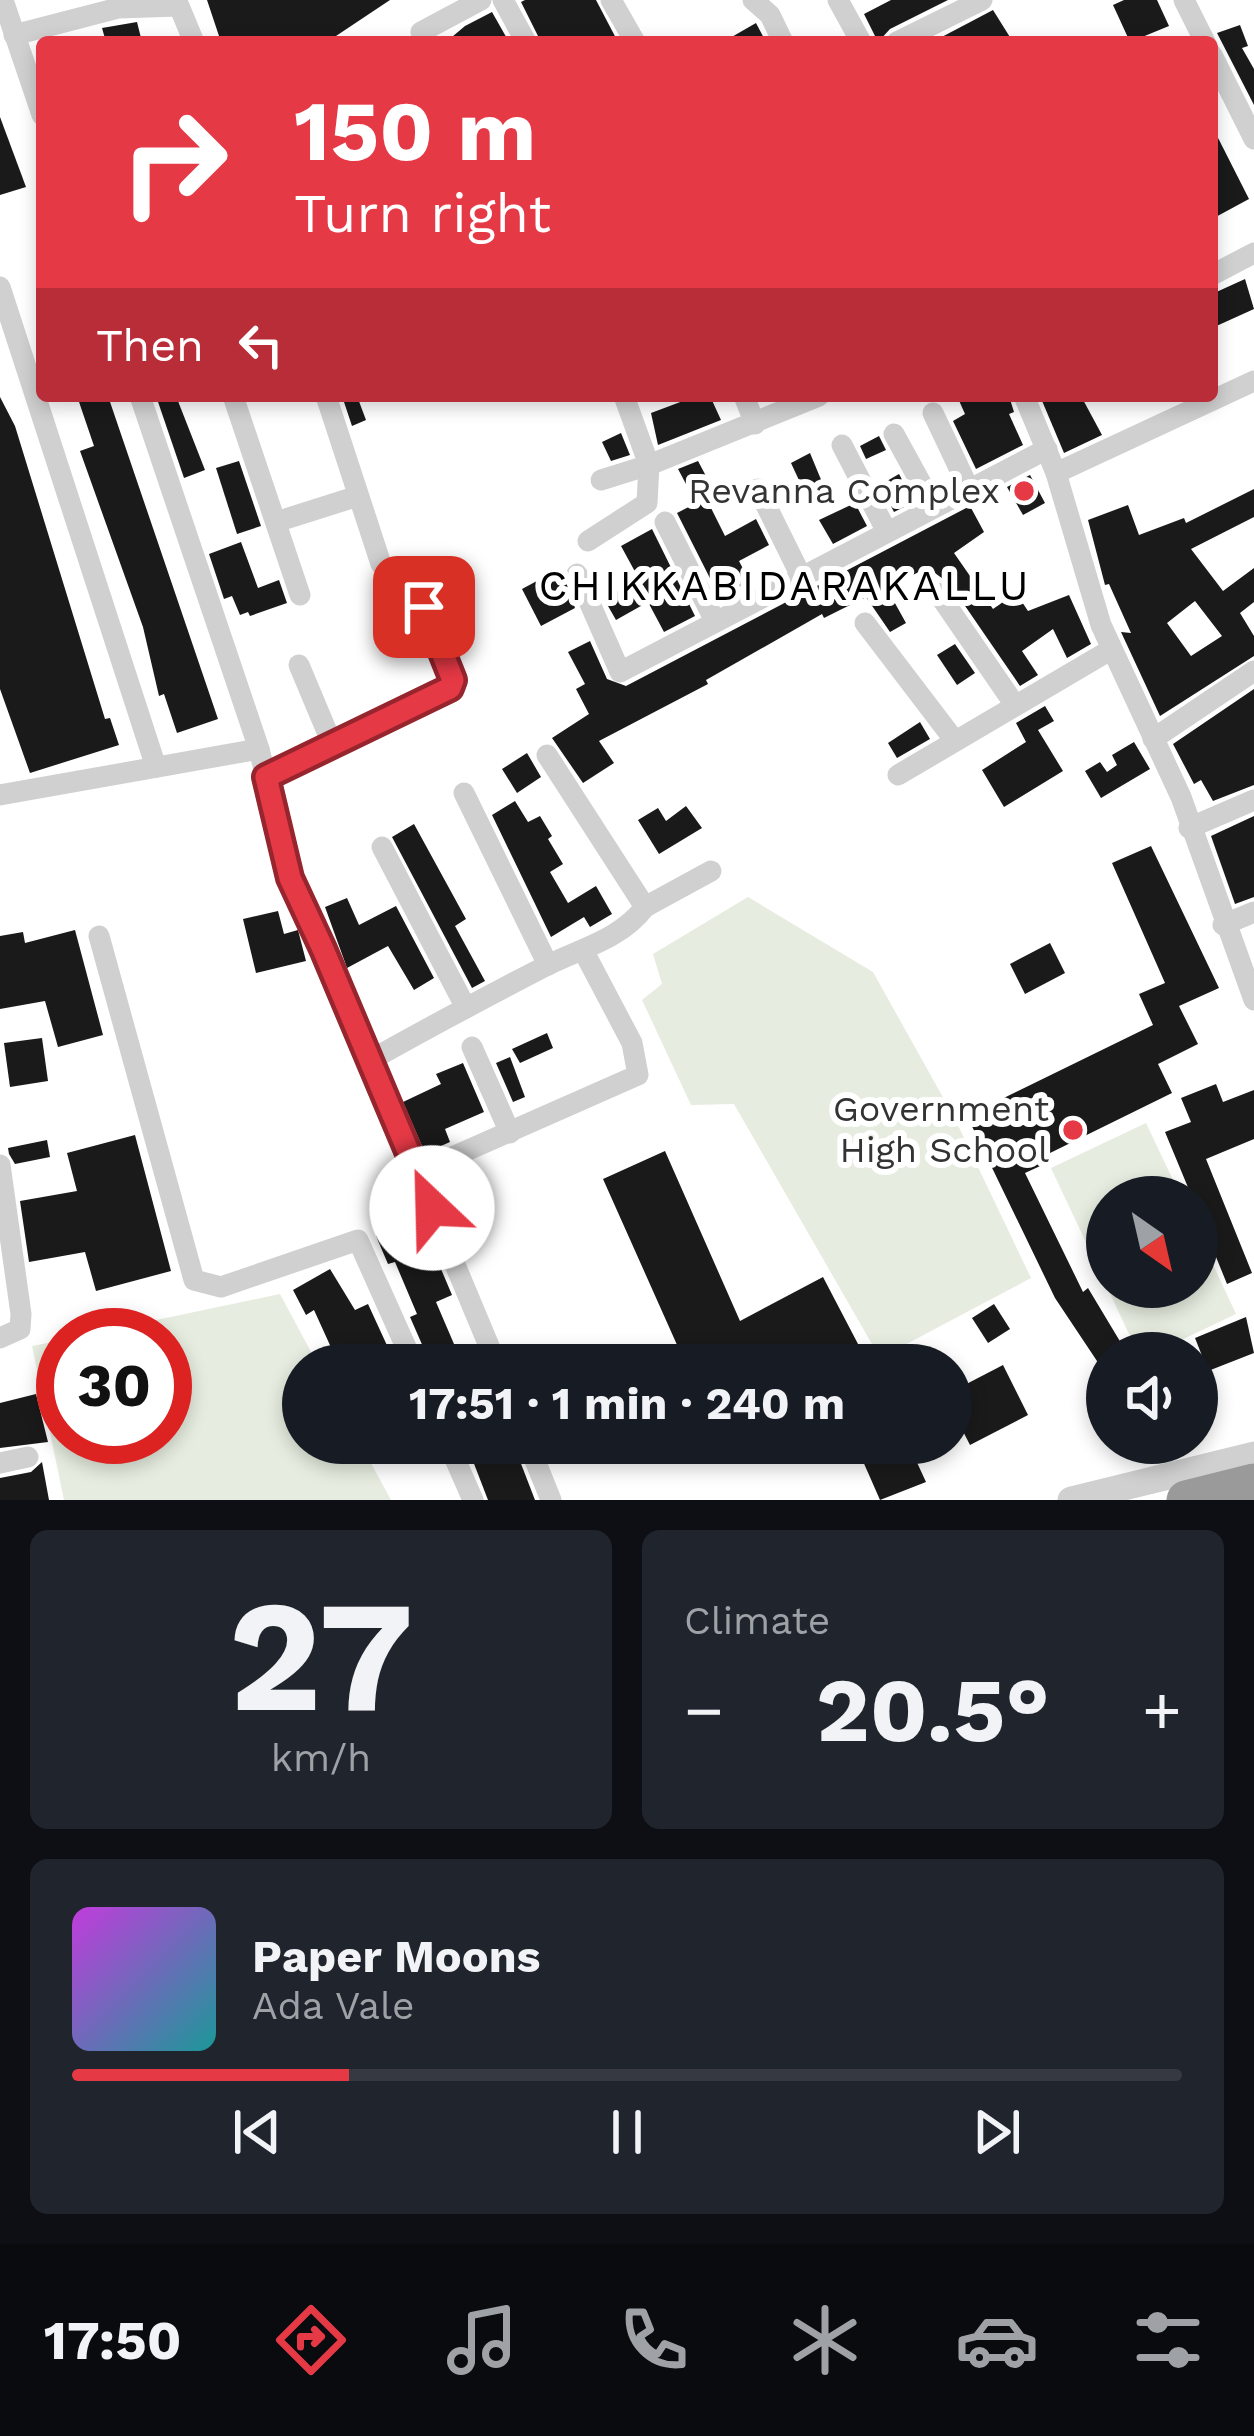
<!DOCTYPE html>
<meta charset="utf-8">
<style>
:root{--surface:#171b24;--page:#20242c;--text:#f1f3f6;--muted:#9ea1a6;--line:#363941;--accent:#e63946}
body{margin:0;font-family:"Work Sans",sans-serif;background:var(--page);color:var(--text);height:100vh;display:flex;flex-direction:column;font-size:45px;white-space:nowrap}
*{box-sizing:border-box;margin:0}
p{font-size:39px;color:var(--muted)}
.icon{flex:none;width:66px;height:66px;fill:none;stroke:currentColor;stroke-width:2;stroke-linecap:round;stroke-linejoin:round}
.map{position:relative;height:1500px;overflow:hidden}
.side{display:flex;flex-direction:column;gap:30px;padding:30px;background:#0d0f14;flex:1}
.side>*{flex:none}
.guide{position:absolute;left:36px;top:36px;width:1182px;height:366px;border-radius:12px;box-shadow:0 6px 18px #0003;background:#e63946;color:#fff;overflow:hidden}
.needle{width:78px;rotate:146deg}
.fabs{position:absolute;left:1086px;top:1176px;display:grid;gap:24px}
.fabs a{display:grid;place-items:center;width:132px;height:132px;border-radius:50%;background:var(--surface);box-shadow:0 6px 18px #0003;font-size:60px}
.speed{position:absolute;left:36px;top:1308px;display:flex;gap:24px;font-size:60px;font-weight:700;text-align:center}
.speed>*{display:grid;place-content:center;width:156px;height:156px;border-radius:50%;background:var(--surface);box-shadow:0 6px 18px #0003;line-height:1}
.speed .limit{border:18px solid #d22;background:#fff;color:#111}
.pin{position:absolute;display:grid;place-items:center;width:102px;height:102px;color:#fff;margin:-51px;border-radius:24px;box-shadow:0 6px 18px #0006}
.me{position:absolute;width:132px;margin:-66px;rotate:336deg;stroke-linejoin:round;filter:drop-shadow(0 0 9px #0008)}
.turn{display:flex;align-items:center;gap:42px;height:252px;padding:0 60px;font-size:54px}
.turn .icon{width:156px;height:156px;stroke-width:2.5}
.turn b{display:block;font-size:84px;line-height:102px}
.then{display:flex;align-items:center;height:114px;padding:0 60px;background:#0003;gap:24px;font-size:45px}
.big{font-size:90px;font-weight:700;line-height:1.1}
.side .widget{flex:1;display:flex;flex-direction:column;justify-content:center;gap:18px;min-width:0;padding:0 42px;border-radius:18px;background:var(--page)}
.side .dial{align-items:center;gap:0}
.dial b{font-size:156px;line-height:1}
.song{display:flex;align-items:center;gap:36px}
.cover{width:144px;height:144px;border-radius:18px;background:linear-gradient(135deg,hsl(290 70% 55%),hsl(180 70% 35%))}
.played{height:12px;border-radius:6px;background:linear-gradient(90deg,var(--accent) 25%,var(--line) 25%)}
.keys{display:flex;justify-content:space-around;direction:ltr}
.heat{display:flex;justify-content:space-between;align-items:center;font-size:66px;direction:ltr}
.side .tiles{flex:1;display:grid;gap:30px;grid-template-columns:1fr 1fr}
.widget:last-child{grid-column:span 2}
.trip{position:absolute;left:282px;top:1344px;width:690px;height:120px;border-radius:60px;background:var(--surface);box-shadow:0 6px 18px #0003;font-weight:700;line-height:120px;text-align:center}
.dock{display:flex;height:192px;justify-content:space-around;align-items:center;background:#090b0e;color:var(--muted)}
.dock .icon{width:84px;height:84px}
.dock .active{color:var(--accent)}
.dock b{font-size:54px;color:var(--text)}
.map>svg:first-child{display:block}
.green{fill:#e6ecdf}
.building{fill:#1a1a1a;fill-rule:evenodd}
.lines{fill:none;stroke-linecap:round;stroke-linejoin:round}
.minor{stroke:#d0d0d0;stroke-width:21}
.tertiary{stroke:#d0d0d0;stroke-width:27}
.motorway{stroke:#9a9a9a;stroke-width:39}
.route-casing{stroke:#96252e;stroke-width:30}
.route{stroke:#e63946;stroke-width:21}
.poi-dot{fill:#e63946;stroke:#fff;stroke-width:4.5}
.labels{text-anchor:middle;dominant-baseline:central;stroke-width:12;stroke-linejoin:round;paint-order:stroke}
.poi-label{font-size:36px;fill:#333;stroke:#fff;text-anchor:end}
.quarter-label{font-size:42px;letter-spacing:3px;fill:#000;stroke:#fff}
</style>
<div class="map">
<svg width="1254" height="1500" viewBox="0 0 1254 1500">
<rect width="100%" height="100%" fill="#fff"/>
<g class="green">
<polygon points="748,897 873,972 954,1117 1031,1278 880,1358 734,1104 691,1105 642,1000 662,984 653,954"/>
<polygon points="1146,1123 1181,1197 1107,1197 1107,1287 1197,1287 1197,1230 1236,1314 1154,1353 1138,1353 1051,1168"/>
<polygon points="280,1294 318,1365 303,1365 303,1443 360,1443 391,1500 64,1500 32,1346 63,1340 63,1437 165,1437 165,1335 85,1335"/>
</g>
<g class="building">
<polygon points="207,0 390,0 327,42 221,42"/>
<polygon points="525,0 596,0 618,42 541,42 521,2"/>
<polygon points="891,0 948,0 890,29 878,42 864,14"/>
<polygon points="1124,0 1157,0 1169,26 1130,42 1113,5"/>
<polygon points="993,10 1013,42 939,42 938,39"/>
<polygon points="492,12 509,42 446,42 465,26"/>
<polygon points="137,22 142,42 106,42 102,28"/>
<polygon points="756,23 766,42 723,42"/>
<polygon points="1240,25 1248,46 1242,48 1254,69 1254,105 1217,33"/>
<polygon points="0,117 26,187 0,195"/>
<polygon points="1212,126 1249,199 1212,219"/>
<polygon points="1245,279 1254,309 1212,328 1212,294"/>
<polygon points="77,396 108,396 218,719 177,733 164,694 159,696 143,627 80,451 94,446"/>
<polygon points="156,396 176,396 205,470 184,478"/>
<polygon points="342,396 357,396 366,420 352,426"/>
<polygon points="681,396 710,396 721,420 658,445 651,413 683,401"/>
<polygon points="957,396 1009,396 1014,412 1009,414 1023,445 976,469 953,421 965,414"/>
<polygon points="1040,396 1081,396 1102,435 1064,453"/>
<polygon points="0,397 15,426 105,719 110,718 119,745 30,773 0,689"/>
<polygon points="621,433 630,455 611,461 602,442"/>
<polygon points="879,436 886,450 866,459 860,446"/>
<polygon points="810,453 822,482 804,491 791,463"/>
<polygon points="239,461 261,526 237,534 216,468"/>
<polygon points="698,461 714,491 695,501 678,469"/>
<polygon points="899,474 914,502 894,512 880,485"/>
<polygon points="1030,475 1045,503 1023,515 1007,487"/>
<path d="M 1254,489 L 1254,517 L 1191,549 L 1223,591 L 1254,568 L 1254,602 L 1240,613 L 1254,636 L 1254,656 L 1160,716 L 1121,632 L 1131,633 L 1109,584 L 1105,585 L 1088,520 L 1128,505 L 1139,535 L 1184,518 L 1186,523 ZM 1195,601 L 1222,636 L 1191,656 L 1167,623 Z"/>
<polygon points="706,498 725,536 756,519 769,545 739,561 752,586 722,602 677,513"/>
<polygon points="855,503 867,526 833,544 819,520"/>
<polygon points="970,506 984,532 954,553 993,609 1016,593 1028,611 1069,595 1091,644 1067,658 1053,629 1022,651 1038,675 1020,686 950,584 928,568 886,587 906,623 890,632 866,597 824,618 822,614 706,680 708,684 599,741 614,763 583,783 552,738 589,714 576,689 585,684 568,652 590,641 607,679 626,686"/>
<polygon points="652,529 695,616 664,632 648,602 616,620 604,599 639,579 621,546"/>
<polygon points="241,542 258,588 279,580 287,603 250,616 248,612 240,615 232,596 224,599 209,554"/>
<polygon points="561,568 575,608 541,626 522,589"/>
<polygon points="955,644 975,673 957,685 937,655"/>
<polygon points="1254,689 1254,785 1213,801 1201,780 1194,784 1173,744"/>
<polygon points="1045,706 1054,721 1038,730 1063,771 1004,807 982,770 1026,742 1016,723"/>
<polygon points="920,722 930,739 897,758 888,743"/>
<polygon points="1134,742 1150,769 1101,798 1085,771 1100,762 1107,772 1117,765 1112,755"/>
<polygon points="527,753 541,777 517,793 502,769"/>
<polygon points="515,801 528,822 540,816 552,836 548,839 563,864 550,872 568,903 596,886 612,914 590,927 584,917 551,937 492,815"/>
<polygon points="686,806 702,828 659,854 638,820 658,808 666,821"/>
<polygon points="1254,816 1254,897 1235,904 1211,836"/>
<polygon points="414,824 466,919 455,926 485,981 472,988 392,837"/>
<polygon points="1151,846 1219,988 1179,1006 1198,1044 1158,1064 1172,1093 1046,1155 1049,1162 1025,1173 1083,1292 1088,1288 1127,1353 1107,1353 1107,1376 1055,1298 967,1116 1153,1025 1139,994 1165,983 1112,863"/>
<polygon points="347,898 359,925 396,906 434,978 414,990 388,946 347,968 325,907"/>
<polygon points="278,911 284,934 298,930 306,961 256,973 243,919"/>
<polygon points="75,930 103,1035 58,1047 45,1001 0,1009 0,936 23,932 25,943"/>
<polygon points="1050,943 1065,973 1025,994 1010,964"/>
<polygon points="547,1033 553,1048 520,1063 512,1049"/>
<polygon points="42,1038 48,1081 10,1087 4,1043"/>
<polygon points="510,1057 525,1097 513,1102 496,1063"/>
<polygon points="463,1063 484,1112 445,1129 450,1142 425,1153 403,1102 441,1084 436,1074"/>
<polygon points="1216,1084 1223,1102 1254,1090 1254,1139 1206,1159 1252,1273 1227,1284 1197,1210 1197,1197 1192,1197 1165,1132 1191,1122 1181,1098"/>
<polygon points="135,1135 171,1271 96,1291 85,1252 29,1262 20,1201 77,1191 67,1153"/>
<polygon points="47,1140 50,1157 15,1164 9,1154 8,1148"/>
<polygon points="665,1151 740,1321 823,1277 869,1365 686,1365 603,1179"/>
<polygon points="419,1217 452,1295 436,1302 463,1365 431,1365 410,1317 417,1314 395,1262 388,1264 376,1236"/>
<polygon points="330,1269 355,1310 368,1304 396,1365 339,1365 314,1310 306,1315 293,1290"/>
<polygon points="994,1304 1010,1329 988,1343 972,1318"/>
<polygon points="1246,1317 1254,1353 1208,1371 1195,1338"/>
<polygon points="1003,1365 1028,1415 970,1445 951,1408 951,1392"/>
<polygon points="36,1394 48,1442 0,1448 0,1403"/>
<polygon points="466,1443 513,1443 535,1500 488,1500"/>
<polygon points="855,1443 908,1443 926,1482 880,1500"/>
<polygon points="42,1462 49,1500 0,1500 0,1478 31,1472"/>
</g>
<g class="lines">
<g class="minor">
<polyline points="3,0 42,115"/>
<polyline points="503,0 526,42"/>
<polyline points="611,0 635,42"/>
<polyline points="753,0 770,15 783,42"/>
<polyline points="838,0 861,42"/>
<polyline points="1184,0 1205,42"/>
<polyline points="14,35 118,8 179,6 194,42"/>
<polyline points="423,42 421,32 481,0"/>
<polyline points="897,42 982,0"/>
<polyline points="1212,55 1254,139"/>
<polyline points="1212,275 1254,253"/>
<polyline points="0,287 156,767"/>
<polyline points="140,396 259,749 290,877 323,949 497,1365"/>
<polyline points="233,396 300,595"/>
<polyline points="326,396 381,564"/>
<polyline points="744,396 755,424"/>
<polyline points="1024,396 1056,473 1101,625 1181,797 1254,1000"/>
<polyline points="933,413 969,489"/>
<polyline points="894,434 934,507"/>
<polyline points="842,445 887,532"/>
<polyline points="1056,473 1254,381"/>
<polyline points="601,480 649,465 624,396"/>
<polyline points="758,489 801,576"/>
<polyline points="276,522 358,496"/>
<polyline points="665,522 715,621"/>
<polyline points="588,541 647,503 649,465 819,396"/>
<polyline points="577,574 620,672 1047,449"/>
<polyline points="938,593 1015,705"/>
<polyline points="865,623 955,741"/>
<polyline points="299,665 333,746"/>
<polyline points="1153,739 1254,671"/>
<polyline points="898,775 1112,649"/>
<polyline points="266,777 450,688 453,679 424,607"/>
<polyline points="464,793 548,965"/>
<polyline points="0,795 259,749"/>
<polyline points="1189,828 1254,800"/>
<polyline points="382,847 466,1008"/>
<polyline points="645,907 711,871"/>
<polyline points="1223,925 1254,912"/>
<polyline points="99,936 194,1280 221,1287 358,1240 414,1365"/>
<polyline points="472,1047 510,1133"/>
<path d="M 369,1061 C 426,1029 484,998 542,968 C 578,949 619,941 645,907 L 547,755"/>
<polyline points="0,1165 21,1314 20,1329 0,1338"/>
<polyline points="416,1173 638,1075 632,1043 584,952"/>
<polyline points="448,1443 473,1500"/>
<polyline points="528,1443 551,1500"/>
<polyline points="0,1463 28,1457"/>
</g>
<polyline class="tertiary" points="1071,1500 1254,1455"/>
<polyline class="motorway" points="1186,1500 1254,1483"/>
</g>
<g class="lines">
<g class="route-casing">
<polyline id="route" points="424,607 453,680 450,688 266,777 290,878 323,949 432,1208"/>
</g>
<use href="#route" class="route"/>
</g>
<g class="poi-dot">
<circle cx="1024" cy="491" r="12"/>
<circle cx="1073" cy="1130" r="12"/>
</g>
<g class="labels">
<g class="poi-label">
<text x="1000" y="491">Revanna Complex</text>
<text x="1049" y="1109">Government<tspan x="1049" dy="41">High School</tspan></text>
</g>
<g class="quarter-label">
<text x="785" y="585">CHIKKABIDARAKALLU</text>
</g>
</g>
</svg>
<div class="fabs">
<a><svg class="needle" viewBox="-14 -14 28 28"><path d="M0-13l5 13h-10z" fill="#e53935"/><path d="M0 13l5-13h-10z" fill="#9ea1a6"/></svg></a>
<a><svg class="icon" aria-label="sound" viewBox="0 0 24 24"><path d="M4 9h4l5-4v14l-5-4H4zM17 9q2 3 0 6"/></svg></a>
</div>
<div class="speed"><div class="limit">30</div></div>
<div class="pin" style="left:424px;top:607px;background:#d93025"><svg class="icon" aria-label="arrive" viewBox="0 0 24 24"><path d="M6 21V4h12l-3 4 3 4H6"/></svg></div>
<svg class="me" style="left:432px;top:1208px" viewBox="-20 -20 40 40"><circle r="19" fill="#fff"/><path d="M0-13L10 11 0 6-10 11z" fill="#e63946"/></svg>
<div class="trip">17:51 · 1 min · 240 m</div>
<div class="guide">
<div class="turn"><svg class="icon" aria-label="right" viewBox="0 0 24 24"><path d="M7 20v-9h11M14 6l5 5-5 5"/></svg><div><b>150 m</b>Turn right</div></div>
<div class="then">Then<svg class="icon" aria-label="left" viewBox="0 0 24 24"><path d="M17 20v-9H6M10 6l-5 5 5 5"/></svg></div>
</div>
</div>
<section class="side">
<div class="tiles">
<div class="widget dial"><b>27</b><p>km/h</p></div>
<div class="widget"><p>Climate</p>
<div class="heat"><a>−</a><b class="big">20.5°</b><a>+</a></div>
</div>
<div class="widget">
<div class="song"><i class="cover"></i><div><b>Paper Moons</b><p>Ada Vale</p></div></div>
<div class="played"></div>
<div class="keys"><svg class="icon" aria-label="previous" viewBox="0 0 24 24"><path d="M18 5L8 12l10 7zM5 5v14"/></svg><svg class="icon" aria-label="pause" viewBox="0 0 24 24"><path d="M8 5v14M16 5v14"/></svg><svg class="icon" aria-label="next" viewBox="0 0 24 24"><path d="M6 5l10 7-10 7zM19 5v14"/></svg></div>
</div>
</div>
</section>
<nav class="dock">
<b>17:50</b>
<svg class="icon active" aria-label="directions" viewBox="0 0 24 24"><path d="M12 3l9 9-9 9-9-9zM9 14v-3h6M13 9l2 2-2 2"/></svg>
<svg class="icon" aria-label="music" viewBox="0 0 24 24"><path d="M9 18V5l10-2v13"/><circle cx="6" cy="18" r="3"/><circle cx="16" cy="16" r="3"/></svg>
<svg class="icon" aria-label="phone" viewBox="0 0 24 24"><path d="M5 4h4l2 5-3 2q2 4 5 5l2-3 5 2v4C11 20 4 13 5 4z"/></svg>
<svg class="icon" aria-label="climate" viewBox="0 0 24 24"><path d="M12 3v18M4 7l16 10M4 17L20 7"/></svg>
<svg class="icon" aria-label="car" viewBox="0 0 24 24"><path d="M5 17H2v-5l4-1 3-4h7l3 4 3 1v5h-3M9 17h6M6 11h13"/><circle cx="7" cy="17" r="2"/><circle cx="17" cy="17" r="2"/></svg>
<svg class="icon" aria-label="filters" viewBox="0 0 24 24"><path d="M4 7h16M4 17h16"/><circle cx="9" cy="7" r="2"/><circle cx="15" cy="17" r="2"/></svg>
</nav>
